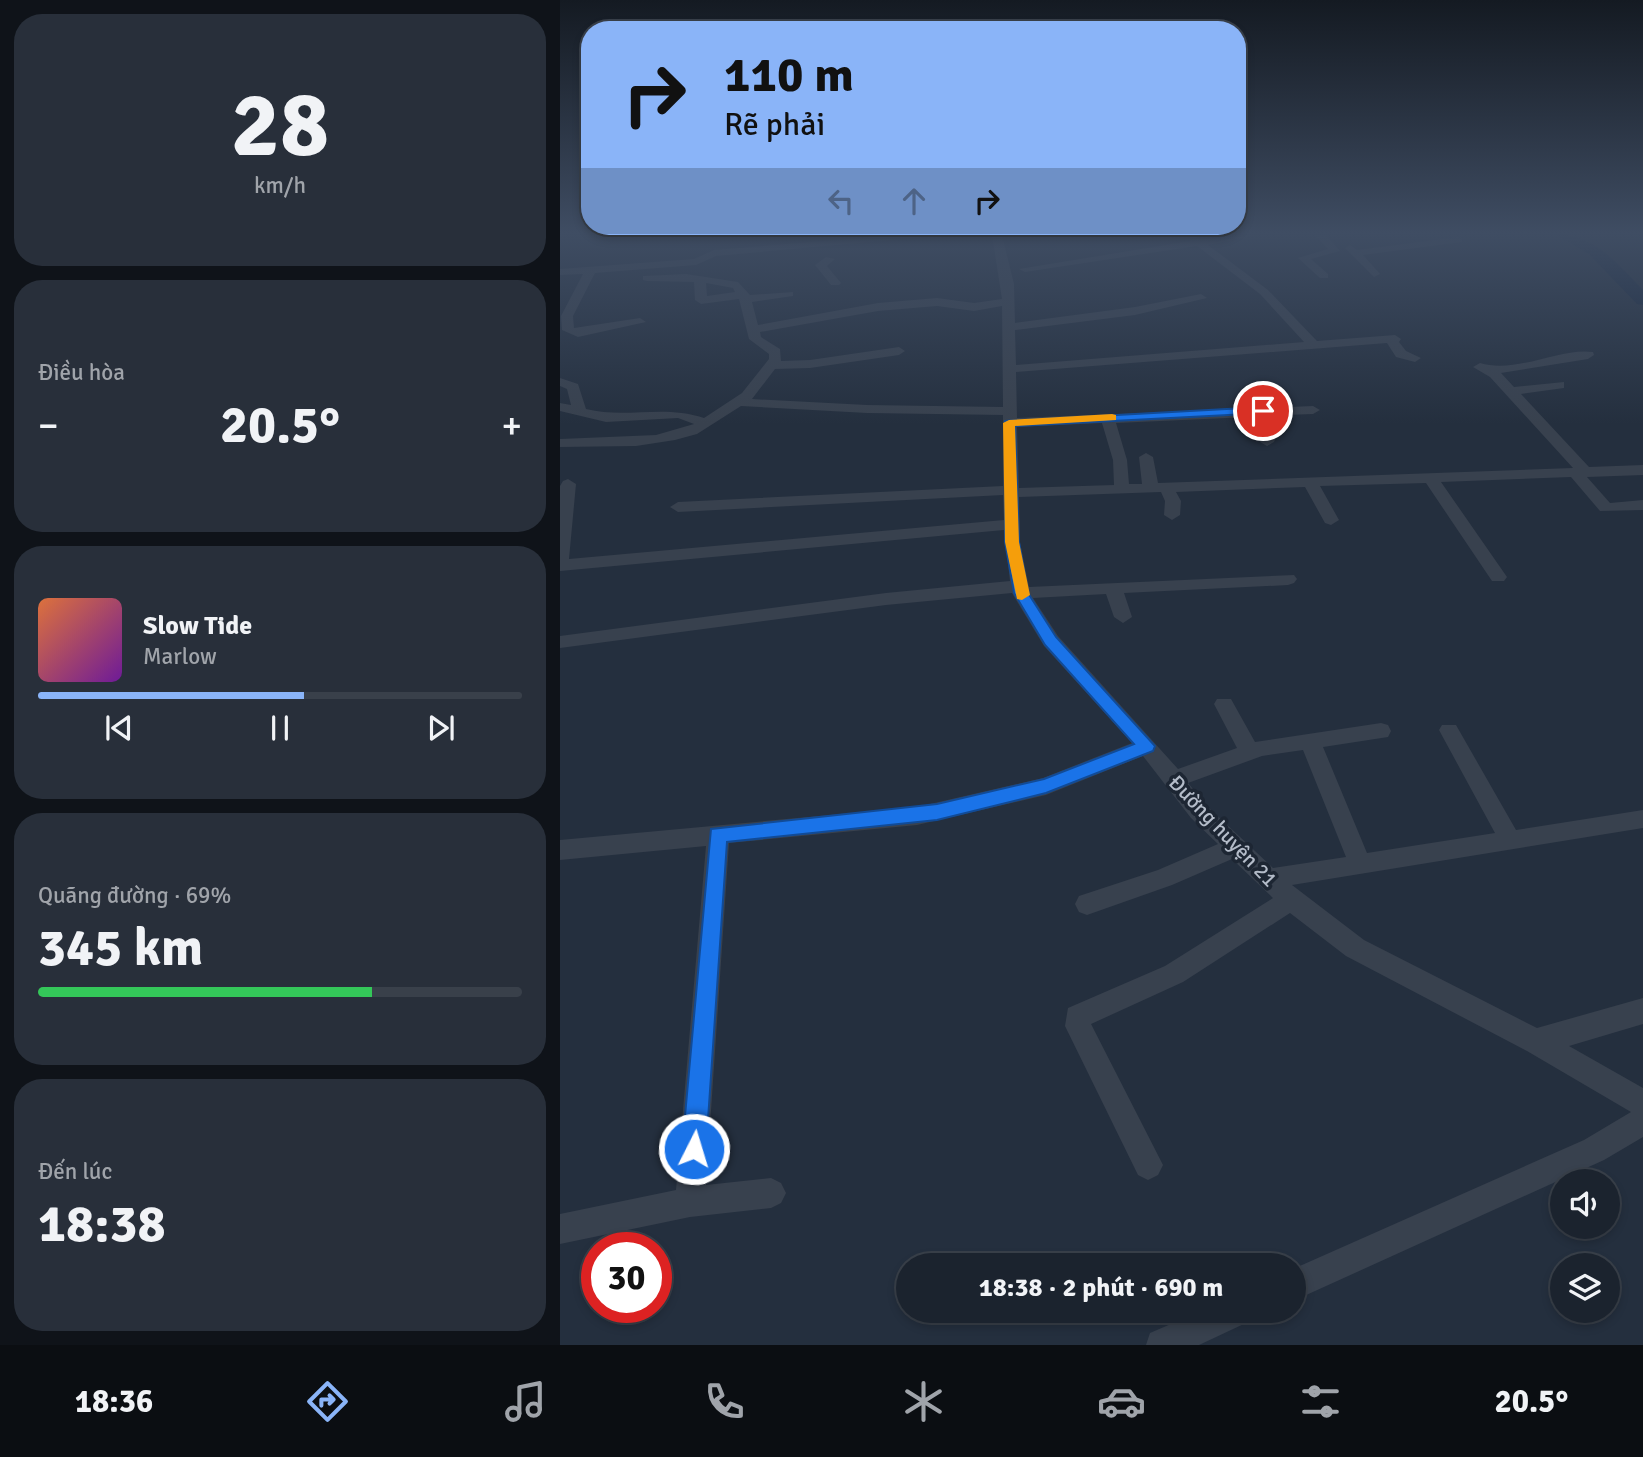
<!DOCTYPE html>
<html lang="vi">
<meta charset="utf-8">
<style>
:root{--surface:#1b232e;--page:#282f3a;--text:#f1f3f6;--muted:#a0a4aa;--line:#39404a;--accent:#8ab4f8}
body{margin:0;font-family:Signika,sans-serif;background:var(--page);color:var(--text);height:100vh;display:flex;flex-direction:column;font-size:26px;white-space:nowrap}
*{box-sizing:border-box;margin:0}
p{font-size:23px;color:var(--muted)}
.icon{flex:none;width:38px;height:38px;fill:none;stroke:currentColor;stroke-width:2;stroke-linecap:round;stroke-linejoin:round}
.map{position:relative;flex:1;overflow:hidden}
.side{display:flex;flex-direction:column;gap:14px;padding:14px;background:#0f1319;width:560px}
.side>*{flex:none}
.guide{position:absolute;left:21px;top:21px;width:665px;height:214px;border-radius:28px;box-shadow:0 4px 10px #0003,0 0 0 2px var(--line);background:#8ab4f8;color:#111;overflow:hidden}
.tools{position:absolute;left:990px;top:1169px;display:grid;gap:14px}
.tools a{display:grid;place-items:center;width:70px;height:70px;border-radius:50%;background:var(--surface);box-shadow:0 4px 10px #0003,0 0 0 2px var(--line);font-size:35px}
.speed{position:absolute;left:21px;top:1232px;display:flex;gap:14px;font-size:35px;font-weight:700;text-align:center}
.speed>*{display:grid;place-content:center;width:91px;height:91px;border-radius:50%;background:var(--surface);box-shadow:0 4px 10px #0003,0 0 0 2px var(--line);line-height:1}
.speed .limit{border:10px solid #d22;background:#fff;color:#111}
.pin{position:absolute;display:grid;place-items:center;width:60px;height:60px;color:#fff;margin:-30px;border:4px solid #fff;border-radius:50%;box-shadow:0 2px 7px #0007}
.me{position:absolute;width:77px;margin:-38px;rotate:5deg;stroke-linejoin:round;filter:drop-shadow(0 0 5px #0008)}
.turn{display:flex;align-items:center;gap:24px;height:147px;padding:0 28px;font-size:32px}
.turn .icon{width:91px;height:91px;stroke-width:2.5}
.turn b{display:block;font-size:49px;line-height:60px}
.lanes{display:flex;align-items:center;height:66px;padding:0 28px;background:#0003;justify-content:center;gap:35px;direction:ltr}
.lanes .off{opacity:.35}
.big{font-size:52px;font-weight:800;line-height:1.1}
.side .widget{flex:1;display:flex;flex-direction:column;justify-content:center;gap:10px;min-width:0;padding:0 24px;border-radius:28px;background:var(--page)}
.side .dial{align-items:center;gap:0}
.dial b{font-size:91px;line-height:1}
.song{display:flex;align-items:center;gap:21px}
.cover{width:84px;height:84px;border-radius:10px;background:linear-gradient(135deg,hsl(20 70% 55%),hsl(280 70% 35%))}
.played{height:7px;border-radius:4px;background:linear-gradient(90deg,var(--accent) 55%,var(--line) 55%)}
.keys{display:flex;justify-content:space-around;direction:ltr}
.heat{display:flex;justify-content:space-between;align-items:center;font-size:38px;direction:ltr}
.charge{height:10px;border-radius:5px;background:linear-gradient(90deg,#34c759 69%,var(--line) 0)}
.trip{position:absolute;left:336px;top:1253px;width:410px;height:70px;border-radius:35px;background:var(--surface);box-shadow:0 4px 10px #0003,0 0 0 2px var(--line);font-weight:800;line-height:70px;text-align:center}
.tab-bar{display:flex;height:112px;justify-content:space-around;align-items:center;background:#0b0e12;color:var(--muted)}
.tab-bar .icon{width:49px;height:49px}
.tab-bar .current{color:var(--accent)}
.tab-bar b{font-size:32px;color:var(--text)}
main{display:flex;flex:1;min-height:0}
.map>svg:first-child{display:block}
.lines{fill:none;stroke-linecap:round;stroke-linejoin:round}
.river{fill:#17263c;fill-rule:evenodd}
.minor{fill:#38414e;fill-rule:evenodd}
.route{fill:#1a73e8;stroke:#114b97;stroke-width:2}
.slow{fill:#f59e0b}
.labels{text-anchor:middle;dominant-baseline:central;stroke-width:7;stroke-linejoin:round;paint-order:stroke}
.street-label{font-size:21px;fill:#b4bcc9;stroke:#1d2633}
</style>
<main>
<section class="side">
<div class="widget dial"><b>28</b><p>km/h</p></div>
<div class="widget"><p>Điều hòa</p>
<div class="heat"><a>−</a><b class="big">20.5°</b><a>+</a></div>
</div>
<div class="widget">
<div class="song"><i class="cover"></i><div><b>Slow Tide</b><p>Marlow</p></div></div>
<div class="played"></div>
<div class="keys"><svg class="icon" aria-label="previous" viewBox="0 0 24 24"><path d="M18 5L8 12l10 7zM5 5v14"/></svg><svg class="icon" aria-label="pause" viewBox="0 0 24 24"><path d="M8 5v14M16 5v14"/></svg><svg class="icon" aria-label="next" viewBox="0 0 24 24"><path d="M6 5l10 7-10 7zM19 5v14"/></svg></div>
</div>
<div class="widget"><p>Quãng đường · 69%</p><b class="big">345 km</b><div class="charge"></div></div>
<div class="widget"><p>Đến lúc</p><b class="big">18:38</b></div>
</section>
<div class="map">
<svg width="1083" height="1345" viewBox="0 0 1083 1345">
<rect width="100%" height="100%" fill="#242f3e"/>
<g class="lines">
<path class="river" d="M 997,235 C 1036,235 1057,264 1083,290 L 1083,305 L 1077,304 L 1029,254 Z"/>
<g class="minor">
<polygon points="337,235 387,235 156,256 136,265 35,273 13,316 14,328 80,318 86,322 18,337 2,330 1,316 23,274 0,275 0,269 134,259 154,250"/>
<path d="M 432,235 L 442,235 L 454,284 L 455,323 L 575,307 L 641,294 L 647,298 L 575,315 L 455,330 L 456,365 L 744,342 L 700,294 L 637,246 L 465,272 L 459,269 L 630,241 L 630,237 L 634,236 L 641,239 L 697,235 L 648,245 L 708,290 L 757,341 L 835,335 L 841,339 L 839,342 L 846,351 L 861,358 L 855,362 L 836,357 L 827,343 L 456,372 L 457,418 L 753,406 L 760,410 L 753,414 L 725,415 L 714,442 L 707,446 L 700,442 L 711,416 L 556,423 L 567,460 L 569,484 L 582,484 L 579,457 L 586,453 L 593,457 L 598,483 L 1013,468 L 930,377 L 913,367 L 920,363 C 957,374 1001,347 1033,352 L 1034,355 L 1028,359 L 941,373 L 954,387 L 1004,382 L 1004,388 L 961,394 L 1029,467 L 1083,465 L 1083,475 L 1027,477 L 1050,503 L 1083,500 L 1083,510 L 1040,511 L 1011,477 L 881,482 L 947,577 L 944,581 L 932,581 L 866,483 L 760,486 L 779,520 L 771,525 L 765,523 L 745,487 L 616,492 L 621,501 L 620,515 L 612,520 L 604,515 L 605,501 L 601,492 L 459,497 L 460,543 L 469,587 L 734,575 L 737,579 L 734,583 L 728,585 L 564,593 L 572,617 L 563,623 L 554,617 L 546,594 L 473,598 L 498,636 L 618,769 L 677,748 L 654,704 L 657,699 L 671,699 L 695,742 L 821,723 L 828,725 L 831,731 L 828,737 L 763,747 L 807,853 L 935,833 L 879,730 L 882,725 L 896,725 L 956,830 L 1083,810 L 1083,828 L 732,885 L 804,940 L 977,1028 L 1083,998 L 1083,1024 L 1009,1046 L 1083,1088 L 1083,1137 L 1044,1160 L 733,1301 L 733,1269 L 1024,1140 L 1071,1112 L 967,1051 L 786,956 L 730,913 L 623,982 L 531,1024 L 603,1165 L 598,1175 L 588,1180 L 578,1175 L 505,1026 L 508,1008 L 605,966 L 713,898 L 672,859 L 612,885 L 527,915 L 519,912 L 515,904 L 519,896 L 598,870 L 658,844 L 631,818 L 583,756 L 486,795 L 357,825 L 169,843 L 146,1185 L 211,1178 L 221,1183 L 226,1193 L 221,1203 L 211,1208 L 130,1217 L 0,1244 L 0,1214 L 116,1190 L 146,846 L 0,860 L 0,840 L 357,807 L 483,778 L 572,743 L 484,646 L 452,593 L 326,605 L 0,648 L 0,636 L 326,593 L 450,581 L 444,530 L 0,571 L 0,486 L 3,481 L 8,479 L 16,484 L 9,559 L 444,520 L 443,495 L 118,512 L 110,507 L 118,502 L 443,486 L 443,415 L 307,413 L 181,406 L 137,434 L 115,440 L 76,446 L 0,447 L 0,439 L 96,435 L 134,424 L 118,418 L 46,422 L 0,411 L 0,403 L 11,405 L 7,389 L 0,386 L 0,378 L 18,384 L 26,409 C 67,419 103,404 144,418 L 182,393 L 209,359 L 209,354 L 189,339 L 179,299 L 141,304 L 135,300 L 134,282 L 87,281 L 83,280 L 83,276 L 126,274 L 178,282 L 190,295 L 233,292 L 233,296 L 192,302 L 198,325 L 318,303 L 377,298 L 414,303 L 442,299 ZM 146,283 L 173,288 L 175,292 L 147,296 ZM 377,306 L 414,311 L 442,306 L 443,407 L 307,405 L 192,399 L 215,369 L 250,368 L 339,355 L 345,351 L 339,347 L 250,360 L 221,361 L 220,349 L 201,337 L 200,332 L 318,311 ZM 542,423 L 553,460 L 554,485 L 459,488 L 457,427 ZM 743,750 L 786,857 L 713,868 L 647,806 L 628,783 L 702,756 Z"/>
<polygon points="755,235 766,235 780,251 751,259 768,274 768,278 760,278 738,258 768,249"/>
<polygon points="898,237 902,238 902,242 803,255 820,274 814,277 785,248 790,245 797,250"/>
<polygon points="266,257 275,259 267,266 281,283 279,285 271,285 255,265"/>
<polygon points="641,1311 693,1311 688,1322 639,1345 586,1345 590,1333"/>
</g>
</g>
<linearGradient id="sky" x2="0" y2="1"><stop stop-color="#141a22"/><stop offset="0.55" stop-color="#3f4d63"/><stop offset="1" stop-color="#3f4d63" stop-opacity="0"/></linearGradient>
<rect width="1083" height="424" fill="url(#sky)"/>
<polygon class="route" points="703,407 709,411 707,413 455,426 459,542 468,593 496,637 595,746 593,751 486,793 377,820 167,842 146,1149 142,1158 134,1161 125,1158 122,1149 151,829 377,804 484,779 574,744 485,645 454,593 445,542 445,421"/>
<polygon class="slow" points="552,414 556,415 556,420 455,426 459,542 470,595 462,600 457,599 445,542 443,423 449,420"/>
<g class="labels">
<g class="street-label">
<text transform="translate(663 831) rotate(46)">Đường huyện 21</text>
</g>
</g>
</svg>
<div class="tools">
<a><svg class="icon" aria-label="sound" viewBox="0 0 24 24"><path d="M4 9h4l5-4v14l-5-4H4zM17 9q2 3 0 6"/></svg></a>
<a><svg class="icon" aria-label="layers" viewBox="0 0 24 24"><path d="M12 4l9 5-9 5-9-5zM3 14l9 5 9-5"/></svg></a>
</div>
<div class="speed"><div class="limit">30</div></div>
<div class="pin" style="left:703px;top:411px;background:#d93025"><svg class="icon" aria-label="arrive" viewBox="0 0 24 24"><path d="M6 21V4h12l-3 4 3 4H6"/></svg></div>
<svg class="me" style="left:134px;top:1149px" viewBox="-20 -20 40 40"><circle r="17" fill="#1a73e8" stroke="#fff" stroke-width="3"/><path d="M0-11L8 9 0 5-8 9z" fill="#fff"/></svg>
<div class="trip">18:38 · 2 phút · 690 m</div>
<div class="guide">
<div class="turn"><svg class="icon" aria-label="right" viewBox="0 0 24 24"><path d="M7 20v-9h11M14 6l5 5-5 5"/></svg><div><b>110 m</b>Rẽ phải</div></div>
<div class="lanes"><svg class="icon off" aria-label="left" viewBox="0 0 24 24"><path d="M17 20v-9H6M10 6l-5 5 5 5"/></svg><svg class="icon off" aria-label="ahead" viewBox="0 0 24 24"><path d="M12 20V5M6 11l6-6 6 6"/></svg><svg class="icon" aria-label="right" viewBox="0 0 24 24"><path d="M7 20v-9h11M14 6l5 5-5 5"/></svg></div>
</div>
</div>
</main>
<nav class="tab-bar">
<b>18:36</b>
<svg class="icon current" aria-label="directions" viewBox="0 0 24 24"><path d="M12 3l9 9-9 9-9-9zM9 14v-3h6M13 9l2 2-2 2"/></svg>
<svg class="icon" aria-label="music" viewBox="0 0 24 24"><path d="M9 18V5l10-2v13"/><circle cx="6" cy="18" r="3"/><circle cx="16" cy="16" r="3"/></svg>
<svg class="icon" aria-label="phone" viewBox="0 0 24 24"><path d="M5 4h4l2 5-3 2q2 4 5 5l2-3 5 2v4C11 20 4 13 5 4z"/></svg>
<svg class="icon" aria-label="climate" viewBox="0 0 24 24"><path d="M12 3v18M4 7l16 10M4 17L20 7"/></svg>
<svg class="icon" aria-label="car" viewBox="0 0 24 24"><path d="M5 17H2v-5l4-1 3-4h7l3 4 3 1v5h-3M9 17h6M6 11h13"/><circle cx="7" cy="17" r="2"/><circle cx="17" cy="17" r="2"/></svg>
<svg class="icon" aria-label="filters" viewBox="0 0 24 24"><path d="M4 7h16M4 17h16"/><circle cx="9" cy="7" r="2"/><circle cx="15" cy="17" r="2"/></svg>
<b>20.5°</b>
</nav>
